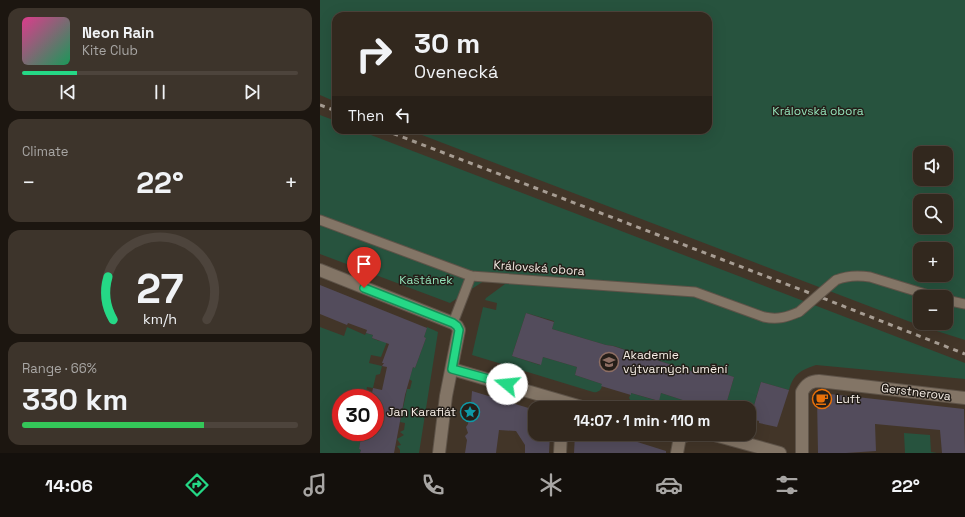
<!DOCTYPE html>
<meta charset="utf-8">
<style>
:root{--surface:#32281e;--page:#3d342b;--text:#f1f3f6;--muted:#a8a6a4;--line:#4d443c;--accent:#25d886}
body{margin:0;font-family:"Space Grotesk",sans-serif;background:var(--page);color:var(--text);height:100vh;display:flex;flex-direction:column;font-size:15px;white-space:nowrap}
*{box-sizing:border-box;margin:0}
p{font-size:13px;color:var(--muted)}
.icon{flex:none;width:22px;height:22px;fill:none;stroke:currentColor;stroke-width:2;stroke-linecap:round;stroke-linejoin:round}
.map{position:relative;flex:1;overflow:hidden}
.sheet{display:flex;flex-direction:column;gap:8px;padding:8px;background:#1c1610;width:320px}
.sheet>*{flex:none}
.banner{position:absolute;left:12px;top:12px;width:380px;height:122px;border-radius:12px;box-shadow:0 4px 16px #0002,0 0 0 1px var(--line);background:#32281e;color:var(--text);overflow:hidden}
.fabs{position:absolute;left:593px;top:146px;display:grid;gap:8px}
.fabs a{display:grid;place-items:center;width:40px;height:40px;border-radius:8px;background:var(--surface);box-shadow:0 4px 16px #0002,0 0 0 1px var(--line);font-size:20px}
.speed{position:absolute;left:12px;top:389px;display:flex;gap:8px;font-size:20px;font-weight:700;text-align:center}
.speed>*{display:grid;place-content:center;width:52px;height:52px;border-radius:50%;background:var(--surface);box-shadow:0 4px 16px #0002,0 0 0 1px var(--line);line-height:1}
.speed .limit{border:6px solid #d22;background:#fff;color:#111}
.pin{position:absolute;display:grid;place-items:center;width:34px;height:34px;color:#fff;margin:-41px -17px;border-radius:50% 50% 50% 0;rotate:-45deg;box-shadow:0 0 4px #0007}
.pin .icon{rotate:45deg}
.me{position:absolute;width:44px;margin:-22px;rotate:287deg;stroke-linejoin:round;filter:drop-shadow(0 0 3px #0008)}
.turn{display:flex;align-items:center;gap:14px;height:84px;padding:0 16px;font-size:18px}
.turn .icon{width:52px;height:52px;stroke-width:2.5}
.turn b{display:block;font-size:28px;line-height:34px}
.then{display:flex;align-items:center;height:38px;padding:0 16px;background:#0003;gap:8px;font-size:15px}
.big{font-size:30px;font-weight:600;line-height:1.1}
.sheet .widget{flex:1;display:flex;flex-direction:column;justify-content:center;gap:6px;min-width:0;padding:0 14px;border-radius:12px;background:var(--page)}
.sheet .dial{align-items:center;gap:0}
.dial svg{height:104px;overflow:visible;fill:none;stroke:var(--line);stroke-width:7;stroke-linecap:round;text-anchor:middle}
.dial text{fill:var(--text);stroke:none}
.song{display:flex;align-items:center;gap:12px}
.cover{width:48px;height:48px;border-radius:6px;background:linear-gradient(135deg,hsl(330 70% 55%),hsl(150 70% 35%))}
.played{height:4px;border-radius:2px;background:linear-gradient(90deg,var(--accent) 20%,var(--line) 20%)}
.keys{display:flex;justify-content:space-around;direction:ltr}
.heat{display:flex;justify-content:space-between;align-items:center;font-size:22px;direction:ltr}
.charge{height:6px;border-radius:3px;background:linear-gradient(90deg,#34c759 66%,var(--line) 0)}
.trip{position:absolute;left:208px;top:401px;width:228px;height:40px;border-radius:12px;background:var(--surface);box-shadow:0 4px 16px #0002,0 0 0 1px var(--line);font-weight:600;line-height:40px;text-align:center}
.tabs{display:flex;height:64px;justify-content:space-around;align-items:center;background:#14100c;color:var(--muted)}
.tabs .icon{width:28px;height:28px}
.tabs .active{color:var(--accent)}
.tabs b{font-size:18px;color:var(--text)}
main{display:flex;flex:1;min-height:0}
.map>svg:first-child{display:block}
.green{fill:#27533e;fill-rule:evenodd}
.building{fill:#534c5c}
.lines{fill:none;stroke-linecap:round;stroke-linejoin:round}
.pedestrian-casing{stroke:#5e5348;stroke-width:11}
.minor-casing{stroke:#5e5348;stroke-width:14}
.pedestrian{stroke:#837566;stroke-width:9}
.minor{stroke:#837566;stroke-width:12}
.rail{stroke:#a79d93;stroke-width:3;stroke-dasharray:5 5;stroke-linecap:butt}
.pedestrian-bridge-casing{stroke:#5e5348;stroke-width:11;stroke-linecap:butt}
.pedestrian-bridge{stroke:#837566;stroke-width:9}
.route-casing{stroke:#188c57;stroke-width:10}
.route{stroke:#25d886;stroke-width:7}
.labels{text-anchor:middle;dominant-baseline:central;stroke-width:3;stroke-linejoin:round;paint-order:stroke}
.park-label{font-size:12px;fill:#92e1b8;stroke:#241e18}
.street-label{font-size:12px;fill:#f6eee6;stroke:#241e18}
.poi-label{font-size:12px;fill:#f6eee6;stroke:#241e18;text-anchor:start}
</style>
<main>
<section class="sheet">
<div class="widget">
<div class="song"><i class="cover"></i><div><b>Neon Rain</b><p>Kite Club</p></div></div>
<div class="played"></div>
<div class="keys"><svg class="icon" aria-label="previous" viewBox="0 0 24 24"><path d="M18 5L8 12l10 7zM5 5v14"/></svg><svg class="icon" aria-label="pause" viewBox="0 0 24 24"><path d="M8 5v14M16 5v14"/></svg><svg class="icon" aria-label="next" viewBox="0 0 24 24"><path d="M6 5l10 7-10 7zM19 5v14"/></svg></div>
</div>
<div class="widget"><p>Climate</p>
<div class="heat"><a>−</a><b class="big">22°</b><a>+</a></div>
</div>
<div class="widget dial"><svg viewBox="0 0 100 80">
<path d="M14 69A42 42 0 1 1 86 69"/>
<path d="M14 69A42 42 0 0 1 10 36" stroke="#25d886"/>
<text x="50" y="56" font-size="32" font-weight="700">27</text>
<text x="50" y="72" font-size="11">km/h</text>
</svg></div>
<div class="widget"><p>Range · 66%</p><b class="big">330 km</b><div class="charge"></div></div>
</section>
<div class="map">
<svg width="645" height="453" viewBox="0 0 645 453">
<rect width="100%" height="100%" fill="#423528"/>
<g class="green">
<path d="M 0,0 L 645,0 L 645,340 L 601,326 L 89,130 L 388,130 L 388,16 L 16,16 L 16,102 L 0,95 ZM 600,153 L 626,153 L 626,179 L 600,179 ZM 600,201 L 626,201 L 626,227 L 600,227 ZM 600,249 L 626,249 L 626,275 L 600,275 ZM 600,297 L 626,297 L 626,323 L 600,323 Z"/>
<path d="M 0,115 L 16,121 L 16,130 L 38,130 L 645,363 L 645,379 L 496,365 C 480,371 474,373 469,390 L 441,382 L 429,422 L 429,408 L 405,408 L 414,377 L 382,367 L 380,374 L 294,346 L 286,345 L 232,329 L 234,321 L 206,313 L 192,356 L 220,365 L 223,357 L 257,367 L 255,375 L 282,384 L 282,386 C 281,391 277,393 273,392 L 152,355 L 163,307 L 176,310 L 177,303 L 165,300 L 166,298 L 185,284 L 164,281 L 130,303 L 0,254 Z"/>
<polygon points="0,327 24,336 27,327 45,335 46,333 53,335 52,338 59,341 68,339 61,357 51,355 49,363 62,366 60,374 56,375 53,388 47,387 45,398 21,398 21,432 42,432 39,449 41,450 40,453 0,453"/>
<polygon points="107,327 118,332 99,453 80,453 80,450 77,446 81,445 77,439 84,435 80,432 84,430 85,423 80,422 87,389 90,389 92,381 89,379 93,367 95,368 106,338 104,337"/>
<polygon points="311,393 338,401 341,393 375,404 373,408 325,408 312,403 309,398"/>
<polygon points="584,433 610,435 611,452 617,453 585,453"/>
</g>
<g class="building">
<polygon points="0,285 107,328 104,337 106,338 95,368 93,367 85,395 74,453 40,453 41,450 39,449 42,432 55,432 55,398 51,398 53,388 62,390 67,367 62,366 64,363 62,363 69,344 52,338 53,335 46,333 47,330 28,323 27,325 0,314"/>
<polygon points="206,313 234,322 232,329 286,345 293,346 383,375 386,368 414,377 405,408 373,408 375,404 341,393 339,401 311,393 311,395 281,386 282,384 255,375 257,367 223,357 221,365 192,356"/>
<polygon points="441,382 469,390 457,427 439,423 439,421 430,419"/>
<polygon points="152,391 215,410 215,434 230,434 229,453 205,453 205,445 196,431 179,430 176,453 145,453 147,440 145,436 148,433 146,427 148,424 150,410 148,407 151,404"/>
<polygon points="501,393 644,409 645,453 622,453 620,430 555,424 556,451 526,453 498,453 497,397"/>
<polygon points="255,434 292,434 346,451 346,453 254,453"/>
</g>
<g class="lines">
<g class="pedestrian-casing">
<g id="pedestrian">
<path d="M 0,220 L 151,276 L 375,292 L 444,317 C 458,320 467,317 479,312"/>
<path d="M 516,280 C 528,275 538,275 550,277 L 615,297"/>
<polyline points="626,300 645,304"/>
<polyline points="133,323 151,276"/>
</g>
</g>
<g class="minor-casing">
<g id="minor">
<polyline points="0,270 133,323 137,326 139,330 126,396 119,453"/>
<polyline points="132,369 265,408"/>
<polyline points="351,434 360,437 372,434"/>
<polyline points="391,434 460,453"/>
<polyline points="240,453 241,434"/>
<polyline points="357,453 360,437"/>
<path d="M 482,453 L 482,392 C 486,384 491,381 499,381 L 645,398"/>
</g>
</g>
<use href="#pedestrian" class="pedestrian"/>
<use href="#minor" class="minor"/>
<g class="rail">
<polyline points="0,105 16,111"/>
<polyline points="64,130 500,297 645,354"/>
</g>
<g class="pedestrian-bridge-casing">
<polyline id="pedestrian-bridge" points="479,312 516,280"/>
</g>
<use href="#pedestrian-bridge" class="pedestrian-bridge"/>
</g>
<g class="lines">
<g class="route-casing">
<polyline id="route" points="44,288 133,323 137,326 139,330 132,369 187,384"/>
</g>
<use href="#route" class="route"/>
</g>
<defs>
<g id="university-ring" transform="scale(1)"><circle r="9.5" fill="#241e18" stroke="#8d6e63" stroke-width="1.5"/><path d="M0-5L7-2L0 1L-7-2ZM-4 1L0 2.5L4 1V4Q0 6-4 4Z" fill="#8d6e63"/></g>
<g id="cafe-ring" transform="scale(1)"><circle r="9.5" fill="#241e18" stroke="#e8710a" stroke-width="1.5"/><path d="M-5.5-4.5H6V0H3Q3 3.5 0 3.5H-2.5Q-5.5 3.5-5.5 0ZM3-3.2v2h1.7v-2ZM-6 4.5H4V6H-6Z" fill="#e8710a"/></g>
<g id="sight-ring" transform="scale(1)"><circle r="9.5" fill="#241e18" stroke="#0f9aa8" stroke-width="1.5"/><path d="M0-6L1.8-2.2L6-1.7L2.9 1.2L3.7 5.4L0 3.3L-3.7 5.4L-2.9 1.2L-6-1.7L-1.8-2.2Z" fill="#0f9aa8"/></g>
</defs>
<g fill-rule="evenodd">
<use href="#university-ring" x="289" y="362"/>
<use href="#cafe-ring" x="502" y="399"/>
<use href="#sight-ring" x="150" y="412"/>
</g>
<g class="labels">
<g class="park-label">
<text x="498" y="111">Královská obora</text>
<text x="106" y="280">Kaštánek</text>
</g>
<g class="street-label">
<text transform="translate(219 268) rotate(4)">Královská obora</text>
<text transform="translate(596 392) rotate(7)">Gerstnerova</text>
</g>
<g class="poi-label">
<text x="303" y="355">Akademie<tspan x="303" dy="14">výtvarných umění</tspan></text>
<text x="516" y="399">Luft</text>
<text x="136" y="412" text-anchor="end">Jan Karafiát</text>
</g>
</g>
</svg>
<div class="fabs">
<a><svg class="icon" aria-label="sound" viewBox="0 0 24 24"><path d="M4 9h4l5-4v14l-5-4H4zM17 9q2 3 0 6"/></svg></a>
<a><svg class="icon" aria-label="search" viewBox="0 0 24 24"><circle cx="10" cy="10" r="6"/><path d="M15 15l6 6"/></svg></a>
<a>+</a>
<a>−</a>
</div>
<div class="speed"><div class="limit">30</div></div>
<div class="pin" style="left:44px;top:288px;background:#d93025"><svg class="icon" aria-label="arrive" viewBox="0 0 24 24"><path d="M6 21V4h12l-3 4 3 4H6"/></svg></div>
<svg class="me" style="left:187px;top:384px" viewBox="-20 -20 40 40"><circle r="19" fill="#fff"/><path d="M0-13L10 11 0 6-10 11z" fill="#25d886"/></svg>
<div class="trip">14:07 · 1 min · 110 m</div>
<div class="banner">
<div class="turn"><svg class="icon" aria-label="right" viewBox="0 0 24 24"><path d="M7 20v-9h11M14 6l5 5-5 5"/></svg><div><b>30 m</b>Ovenecká</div></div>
<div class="then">Then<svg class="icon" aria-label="left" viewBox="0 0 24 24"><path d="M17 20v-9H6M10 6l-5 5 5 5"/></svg></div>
</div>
</div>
</main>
<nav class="tabs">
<b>14:06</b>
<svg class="icon active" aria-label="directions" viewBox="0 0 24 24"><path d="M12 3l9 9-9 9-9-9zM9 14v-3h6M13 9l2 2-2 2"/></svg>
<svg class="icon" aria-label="music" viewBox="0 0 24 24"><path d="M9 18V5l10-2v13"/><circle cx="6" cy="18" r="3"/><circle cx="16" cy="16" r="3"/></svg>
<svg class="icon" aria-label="phone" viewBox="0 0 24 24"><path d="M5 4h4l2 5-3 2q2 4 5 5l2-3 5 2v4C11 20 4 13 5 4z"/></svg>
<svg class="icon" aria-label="climate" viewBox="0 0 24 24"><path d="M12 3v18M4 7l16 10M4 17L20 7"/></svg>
<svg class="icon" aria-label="car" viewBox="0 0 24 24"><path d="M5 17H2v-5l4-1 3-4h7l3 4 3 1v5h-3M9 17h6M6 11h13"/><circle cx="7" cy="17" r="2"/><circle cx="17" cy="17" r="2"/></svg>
<svg class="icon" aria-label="filters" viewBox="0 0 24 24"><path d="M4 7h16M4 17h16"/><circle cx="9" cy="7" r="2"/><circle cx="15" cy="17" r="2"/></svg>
<b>22°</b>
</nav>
